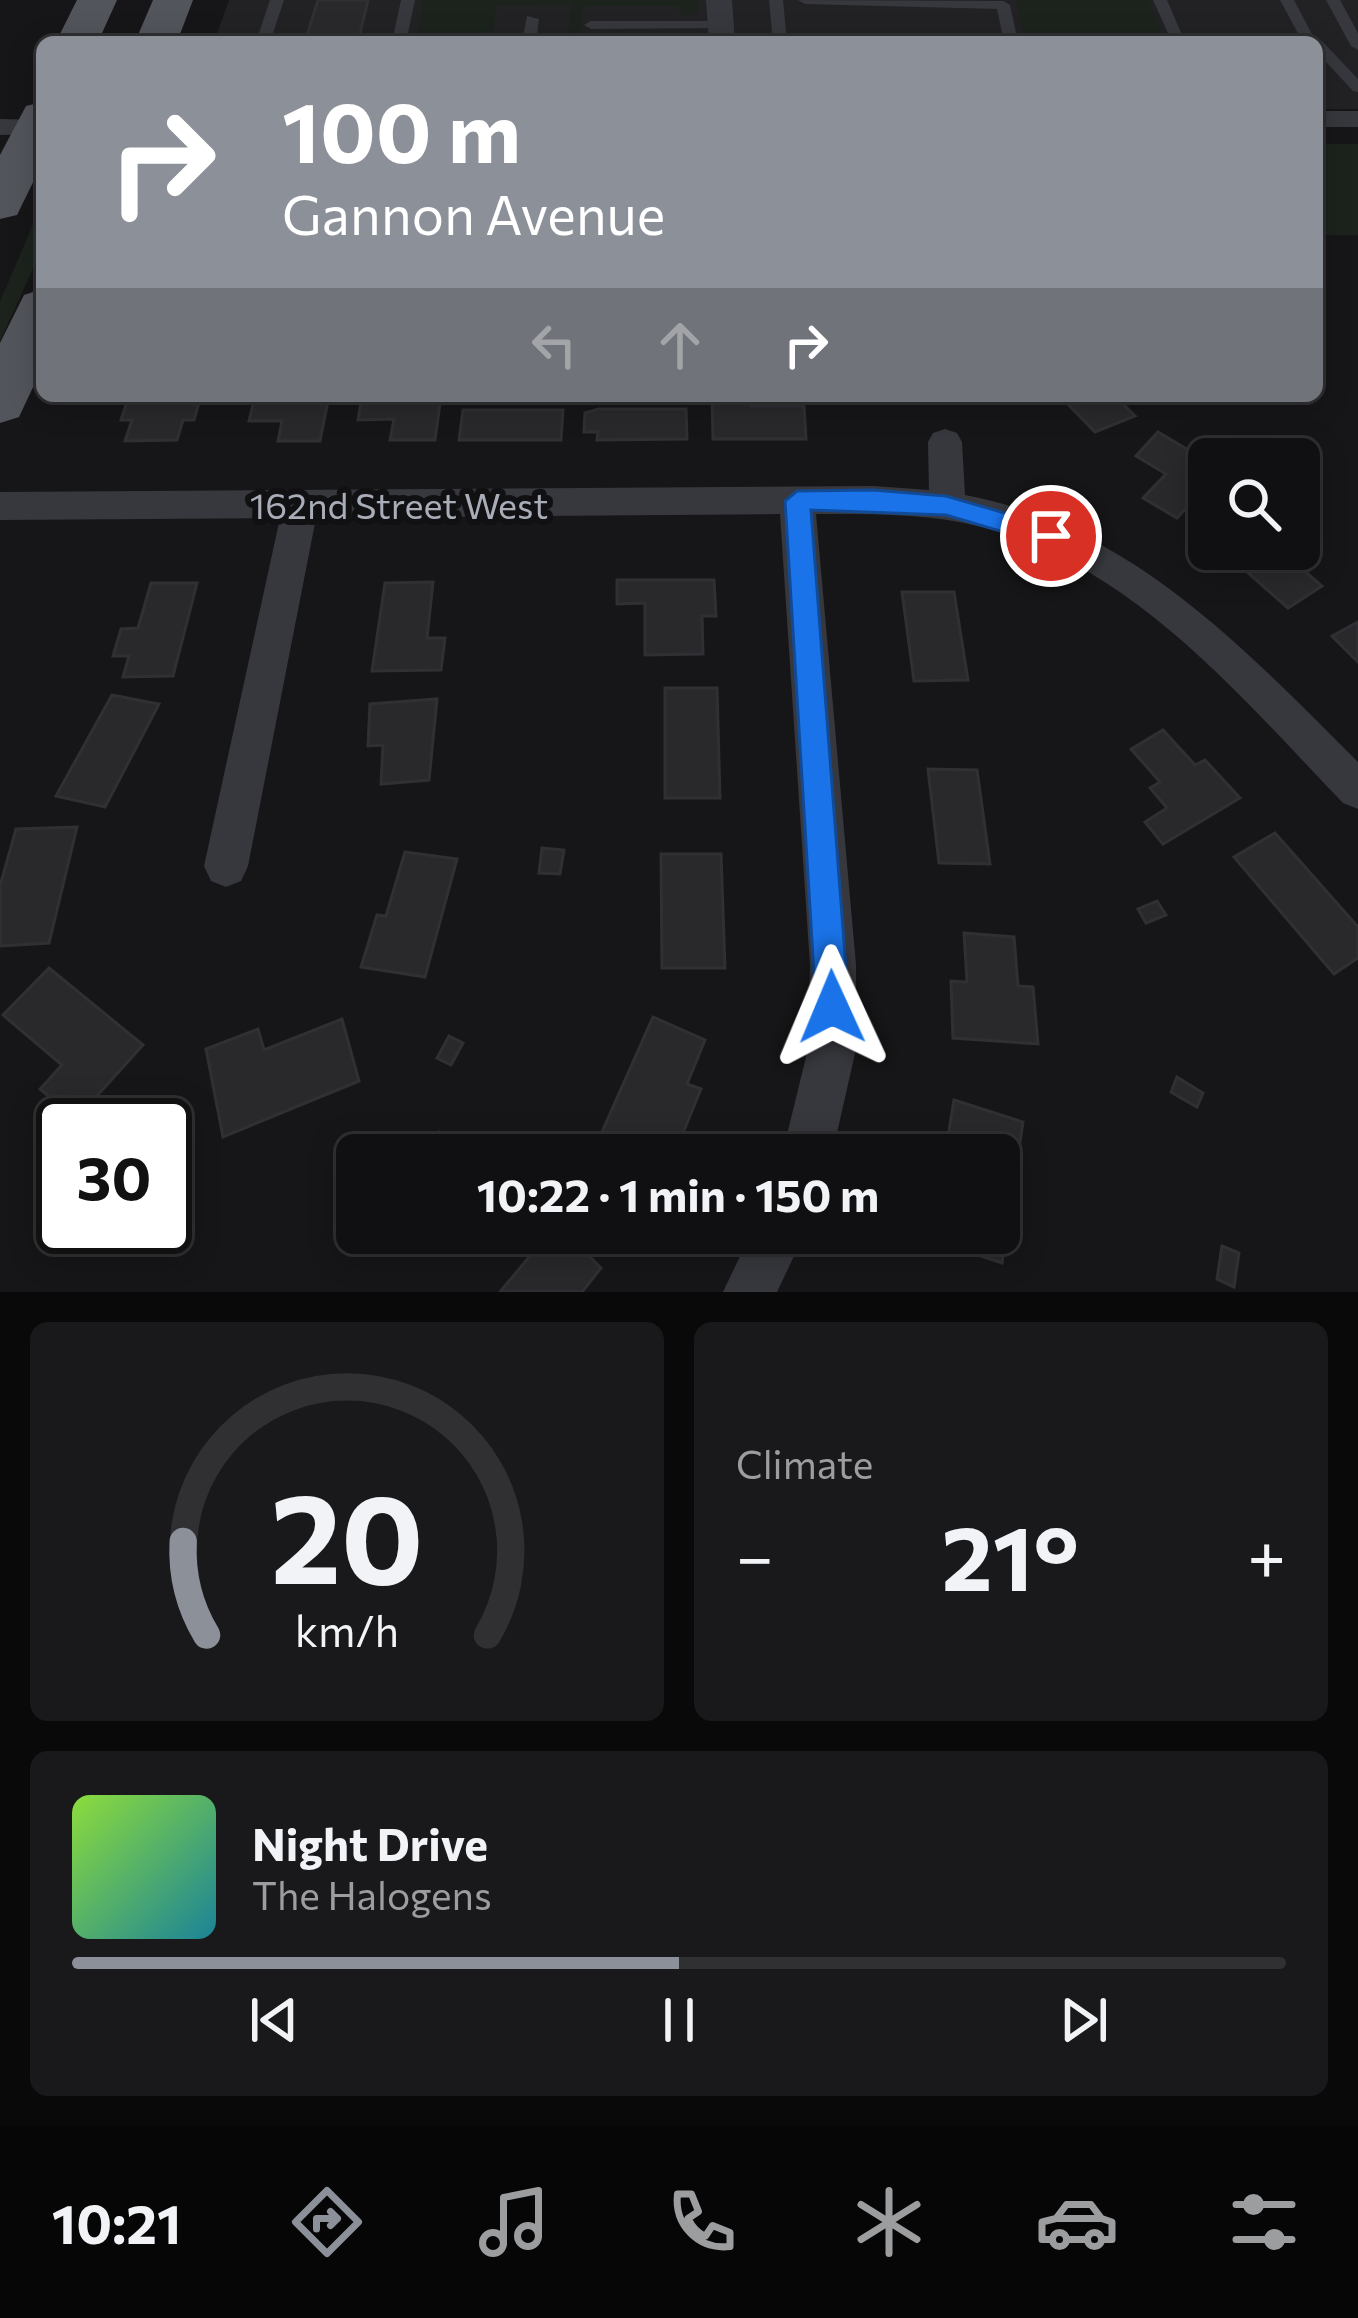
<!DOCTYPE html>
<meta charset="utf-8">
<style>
:root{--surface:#101012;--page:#19191b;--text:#f1f3f6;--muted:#9c9d9f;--line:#303032;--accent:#8c9099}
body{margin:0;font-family:Commissioner,sans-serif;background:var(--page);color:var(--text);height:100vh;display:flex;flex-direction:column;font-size:45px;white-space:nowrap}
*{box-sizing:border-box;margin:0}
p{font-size:39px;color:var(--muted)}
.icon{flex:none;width:66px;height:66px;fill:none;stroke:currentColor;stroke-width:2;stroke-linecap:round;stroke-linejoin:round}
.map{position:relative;height:1292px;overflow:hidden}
.details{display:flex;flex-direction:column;gap:30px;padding:30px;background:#09090a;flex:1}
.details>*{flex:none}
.hud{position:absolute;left:36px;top:36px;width:1287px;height:366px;border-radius:18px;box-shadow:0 6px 30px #0003,0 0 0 3px var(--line);background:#8c9099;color:#fff;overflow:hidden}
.fabs{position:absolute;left:1188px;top:438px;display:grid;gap:24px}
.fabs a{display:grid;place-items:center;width:132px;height:132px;border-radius:18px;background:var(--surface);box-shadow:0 6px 30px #0003,0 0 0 3px var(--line);font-size:60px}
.speed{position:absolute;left:36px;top:1098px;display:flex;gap:24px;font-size:60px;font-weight:700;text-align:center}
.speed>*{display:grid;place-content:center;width:156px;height:156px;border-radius:50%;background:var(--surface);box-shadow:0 6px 30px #0003,0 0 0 3px var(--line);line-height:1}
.speed .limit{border:6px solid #111;border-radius:18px;background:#fff;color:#111}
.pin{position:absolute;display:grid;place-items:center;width:102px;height:102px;color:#fff;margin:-51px;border:6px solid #fff;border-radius:50%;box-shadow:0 3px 12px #0007}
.me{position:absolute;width:132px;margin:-66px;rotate:359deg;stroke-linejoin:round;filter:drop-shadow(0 0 9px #0008)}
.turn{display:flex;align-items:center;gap:42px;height:252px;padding:0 48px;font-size:54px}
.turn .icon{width:156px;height:156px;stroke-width:2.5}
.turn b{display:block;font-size:84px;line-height:102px}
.lanes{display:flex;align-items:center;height:114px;padding:0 48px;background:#0003;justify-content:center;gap:60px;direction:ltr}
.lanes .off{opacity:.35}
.big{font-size:90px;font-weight:700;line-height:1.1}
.details .widget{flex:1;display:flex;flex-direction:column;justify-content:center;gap:18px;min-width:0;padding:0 42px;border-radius:18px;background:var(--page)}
.details .dial{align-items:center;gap:0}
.dial svg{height:312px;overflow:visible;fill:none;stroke:var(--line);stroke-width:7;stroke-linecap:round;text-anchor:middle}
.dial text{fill:var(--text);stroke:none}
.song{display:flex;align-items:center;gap:36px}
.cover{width:144px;height:144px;border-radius:18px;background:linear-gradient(135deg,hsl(90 70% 55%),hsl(190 70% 35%))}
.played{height:12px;border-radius:6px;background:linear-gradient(90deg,var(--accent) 50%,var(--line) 50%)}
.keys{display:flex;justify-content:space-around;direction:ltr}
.heat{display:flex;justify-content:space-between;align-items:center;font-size:66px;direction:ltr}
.details .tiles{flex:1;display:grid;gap:30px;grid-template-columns:1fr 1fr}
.widget:last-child{grid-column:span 2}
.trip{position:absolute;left:336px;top:1134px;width:684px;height:120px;border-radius:18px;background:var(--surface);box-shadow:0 6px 30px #0003,0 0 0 3px var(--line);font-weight:700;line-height:120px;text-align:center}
.menu{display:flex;height:192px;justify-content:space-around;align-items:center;background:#060607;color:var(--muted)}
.menu .icon{width:84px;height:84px}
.menu .on{color:var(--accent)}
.menu b{font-size:54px;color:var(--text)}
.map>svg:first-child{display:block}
.built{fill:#222225}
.green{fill:#1c231d}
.building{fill:#29292c;stroke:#303034;stroke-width:3}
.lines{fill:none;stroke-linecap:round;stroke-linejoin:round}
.lane{fill:#37383d;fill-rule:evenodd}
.street{fill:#37383d;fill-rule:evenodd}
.primary{fill:#53555c;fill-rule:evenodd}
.route{fill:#1a73e8;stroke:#114b97;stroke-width:3}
.labels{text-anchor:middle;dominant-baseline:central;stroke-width:12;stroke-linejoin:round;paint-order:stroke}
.street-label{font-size:36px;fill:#a8adb8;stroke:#111113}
</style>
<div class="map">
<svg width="1358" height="1292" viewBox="0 0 1358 1292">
<rect width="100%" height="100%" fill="#161618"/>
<polygon class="built" points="229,0 1358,0 1358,109 1317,109 1317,42 214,42"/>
<g class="green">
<polygon points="424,0 697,0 698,13 680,16 679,6 583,6 579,42 567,42 571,4 497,6 492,32 480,32 479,39 416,42"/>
<polygon points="1016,0 1149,0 1166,42 1025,42"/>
<rect x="1317" y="144" width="41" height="91"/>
<polygon points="42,203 42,249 0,341 0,302"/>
</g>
<g class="building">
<polygon points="318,0 368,0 358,42 305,42"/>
<polygon points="129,396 201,396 194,420 183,420 177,440 125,441 132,420 121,420"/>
<polygon points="255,396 329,396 320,441 278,441 282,421 249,421"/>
<polygon points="362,396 441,396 435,440 390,440 394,419 358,420"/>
<polygon points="712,396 751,396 751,406 804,406 806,439 713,439"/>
<polygon points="1060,396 1115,396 1135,416 1095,432"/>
<polygon points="599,409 686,409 687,439 597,440 598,432 584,432 585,413"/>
<polygon points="463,410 563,410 561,440 459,440"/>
<polygon points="1158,432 1209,462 1209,483 1177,518 1143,498 1166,474 1136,456"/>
<polygon points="1221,549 1279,549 1322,586 1288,608"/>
<polygon points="617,580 714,580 716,616 702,616 703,654 645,655 645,603 617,604"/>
<polygon points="433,582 427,638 445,638 441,670 372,671 385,583"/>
<polygon points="151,583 197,583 173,676 123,677 129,656 113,656 121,629 138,628"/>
<polygon points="902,592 954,592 968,680 914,681"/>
<polygon points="1358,622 1358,662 1332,636"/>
<polygon points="665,688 717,688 720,798 665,798"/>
<polygon points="112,695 159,704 105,807 56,796"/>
<polygon points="437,699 429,780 381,784 383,745 368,746 370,704"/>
<polygon points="1163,730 1195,765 1205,760 1240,798 1163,844 1145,822 1167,808 1150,788 1160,782 1131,749"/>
<polygon points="928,769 977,770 990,864 939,863"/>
<polygon points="77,827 49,943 0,946 0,886 16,829"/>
<polygon points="1275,833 1358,927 1358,958 1334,974 1234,857"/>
<polygon points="542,848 564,850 560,874 539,873"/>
<polygon points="405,852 457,859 425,977 361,967 377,915 386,916"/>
<polygon points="661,854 721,854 725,968 662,968"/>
<polygon points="1157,901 1166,915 1146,923 1138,909"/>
<polygon points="964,933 1014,937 1018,986 1033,987 1038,1044 953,1038 951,981 967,982"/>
<polygon points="49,968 143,1045 76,1119 40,1089 62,1065 3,1015"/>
<polygon points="653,1017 705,1040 687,1084 701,1089 674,1155 622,1155 597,1143"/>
<polygon points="342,1019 359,1081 223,1137 206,1049 258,1029 264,1050"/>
<polygon points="449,1036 463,1043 451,1065 437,1058"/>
<polygon points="1177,1077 1203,1093 1197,1107 1171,1092"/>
<polygon points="954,1100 1023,1122 1002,1263 930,1239 931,1233 999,1233 999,1155 945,1155"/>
<polygon points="439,1132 457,1151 452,1155 429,1155 422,1148"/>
<polygon points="549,1233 566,1233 601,1268 582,1292 500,1292"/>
<polygon points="1222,1246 1239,1253 1234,1287 1217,1279"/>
</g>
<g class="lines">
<g class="lane">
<polygon points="270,0 284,0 270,42 256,42"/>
<polygon points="401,0 415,0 406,42 392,42"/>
<polygon points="769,0 783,0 787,42 773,42"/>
<polygon points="798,0 1003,1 1010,5 1018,42 1004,42 997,9 805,4"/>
<polygon points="1153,0 1167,0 1182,35 1300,37 1280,0 1294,0 1314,38 1322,41 1358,79 1358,92 1353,91 1317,52 1317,42 1172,42"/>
<polygon points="1326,0 1340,0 1358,33 1358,50 1351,46"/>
<polygon points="527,16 539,19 536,42 522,42"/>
<polygon points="721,21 726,22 726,28 591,29 584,25 591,21"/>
</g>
<g class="street">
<polygon points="706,0 732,0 735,42 709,42"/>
<rect x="1317" y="111" width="41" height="16"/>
<polygon points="0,119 42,120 42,134 0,135"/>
<path d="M 945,429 L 957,433 L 962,442 L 965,495 C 1130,526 1244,648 1358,762 L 1358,809 L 1343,803 C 1239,695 1133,566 982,527 C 928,513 871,514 816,514 L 856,965 L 856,1049 L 832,1155 L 782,1155 L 808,1049 L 810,965 L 780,514 L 316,518 L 248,866 L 241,881 L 226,887 L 211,881 L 204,866 L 280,518 L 0,520 L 0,492 L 873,486 L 929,490 L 928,442 L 933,433 Z"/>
<polygon points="751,1233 805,1233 777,1292 723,1292"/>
</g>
<g class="primary">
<polygon points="77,0 117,0 98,42 56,42"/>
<polygon points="153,0 193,0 177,42 135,42"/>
<polygon points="42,102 42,164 17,215 0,219 0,155 26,106"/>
<polygon points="42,289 42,368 19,417 0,423 0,343 24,295"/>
</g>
</g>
<polygon class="route" points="873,490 946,496 1060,529 1064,536 1051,546 946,515 811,510 849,1007 844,1019 832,1023 821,1019 816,1007 785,501 797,491"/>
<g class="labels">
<g class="street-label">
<text x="399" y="504">162nd Street West</text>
</g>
</g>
</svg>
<div class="fabs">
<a><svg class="icon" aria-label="search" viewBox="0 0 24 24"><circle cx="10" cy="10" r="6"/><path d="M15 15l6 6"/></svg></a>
</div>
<div class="speed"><div class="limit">30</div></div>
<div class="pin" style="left:1051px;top:536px;background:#d93025"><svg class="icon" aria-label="arrive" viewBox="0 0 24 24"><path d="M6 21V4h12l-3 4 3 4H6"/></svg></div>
<svg class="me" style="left:832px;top:1007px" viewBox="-20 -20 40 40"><path d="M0-17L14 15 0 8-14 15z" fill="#1a73e8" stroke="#fff" stroke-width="4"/></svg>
<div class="trip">10:22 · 1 min · 150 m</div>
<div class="hud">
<div class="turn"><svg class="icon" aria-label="right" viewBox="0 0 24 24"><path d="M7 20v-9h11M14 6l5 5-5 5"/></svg><div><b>100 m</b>Gannon Avenue</div></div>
<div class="lanes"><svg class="icon off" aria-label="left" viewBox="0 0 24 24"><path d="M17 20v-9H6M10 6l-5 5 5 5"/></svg><svg class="icon off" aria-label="ahead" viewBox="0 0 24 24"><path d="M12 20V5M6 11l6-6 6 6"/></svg><svg class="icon" aria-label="right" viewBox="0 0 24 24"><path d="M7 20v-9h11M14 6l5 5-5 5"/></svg></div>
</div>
</div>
<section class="details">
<div class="tiles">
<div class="widget dial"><svg viewBox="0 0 100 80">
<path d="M14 69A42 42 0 1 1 86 69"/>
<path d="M14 69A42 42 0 0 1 8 45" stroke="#8c9099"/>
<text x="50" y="56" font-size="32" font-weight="700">20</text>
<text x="50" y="72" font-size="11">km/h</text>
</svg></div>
<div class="widget"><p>Climate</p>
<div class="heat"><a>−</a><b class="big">21°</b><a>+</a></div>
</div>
<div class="widget">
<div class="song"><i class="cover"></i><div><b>Night Drive</b><p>The Halogens</p></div></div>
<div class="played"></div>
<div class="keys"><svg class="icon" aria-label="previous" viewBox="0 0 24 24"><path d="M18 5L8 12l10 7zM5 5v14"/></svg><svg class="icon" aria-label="pause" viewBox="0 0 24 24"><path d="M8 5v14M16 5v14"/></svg><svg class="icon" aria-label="next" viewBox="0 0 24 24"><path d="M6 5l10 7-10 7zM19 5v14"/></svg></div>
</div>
</div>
</section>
<nav class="menu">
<b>10:21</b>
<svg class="icon on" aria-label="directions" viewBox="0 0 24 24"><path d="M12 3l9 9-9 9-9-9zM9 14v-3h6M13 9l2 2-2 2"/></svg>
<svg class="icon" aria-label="music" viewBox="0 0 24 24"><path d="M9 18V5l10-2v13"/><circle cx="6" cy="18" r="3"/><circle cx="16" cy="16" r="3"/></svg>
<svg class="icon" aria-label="phone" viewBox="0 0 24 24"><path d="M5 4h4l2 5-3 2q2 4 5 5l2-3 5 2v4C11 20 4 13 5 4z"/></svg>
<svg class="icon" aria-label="climate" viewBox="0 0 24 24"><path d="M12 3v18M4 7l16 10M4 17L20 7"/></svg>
<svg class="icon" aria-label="car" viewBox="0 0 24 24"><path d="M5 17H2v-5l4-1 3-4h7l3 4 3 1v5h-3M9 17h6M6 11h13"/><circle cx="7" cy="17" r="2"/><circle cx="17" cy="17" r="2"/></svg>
<svg class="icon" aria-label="filters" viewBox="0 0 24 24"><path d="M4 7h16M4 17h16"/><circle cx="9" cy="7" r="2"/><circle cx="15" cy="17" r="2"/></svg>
</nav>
